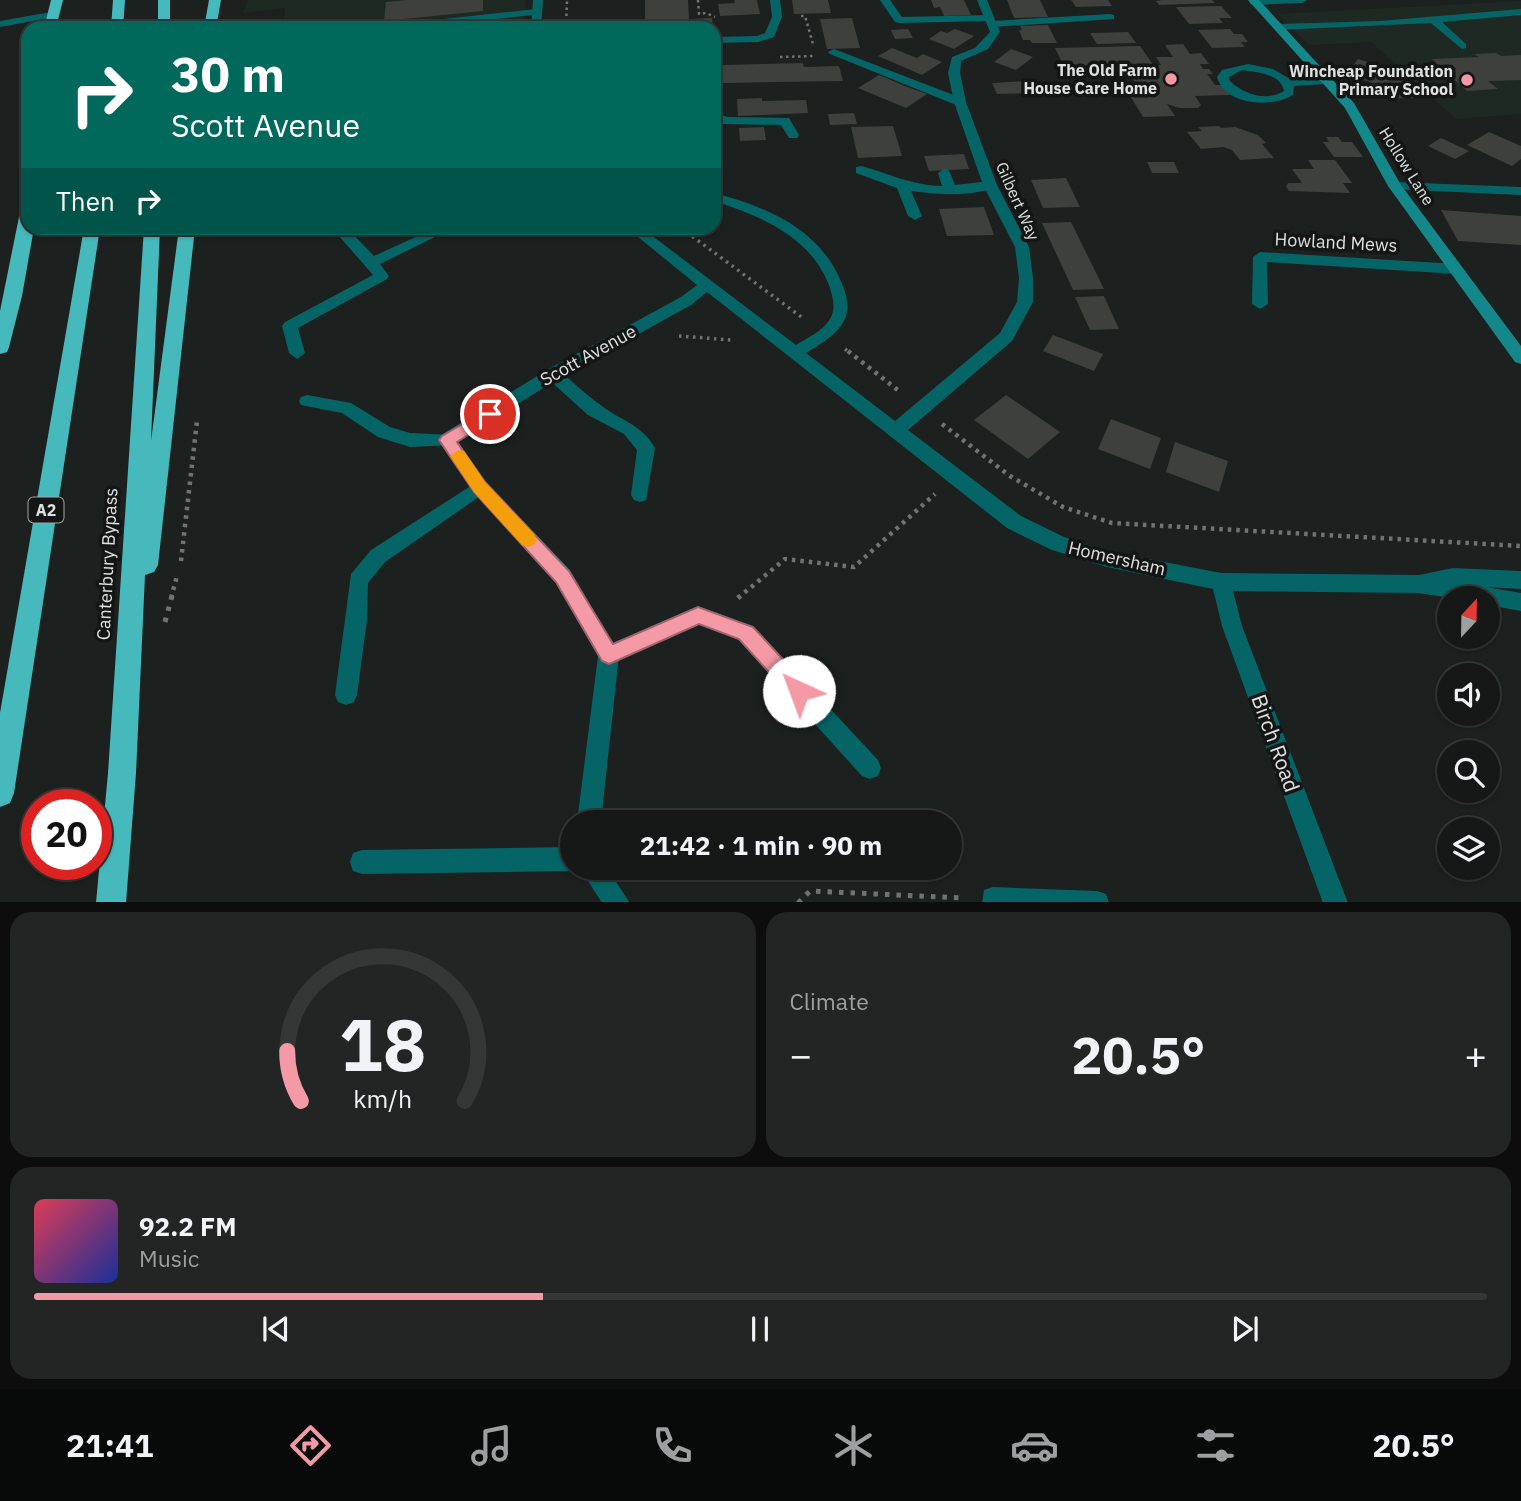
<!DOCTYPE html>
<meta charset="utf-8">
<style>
:root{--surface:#151816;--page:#222523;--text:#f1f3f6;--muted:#9da0a1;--line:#343735;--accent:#f49aa6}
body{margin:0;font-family:"IBM Plex Sans",sans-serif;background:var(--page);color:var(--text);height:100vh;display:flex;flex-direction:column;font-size:26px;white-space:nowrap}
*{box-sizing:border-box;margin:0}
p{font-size:23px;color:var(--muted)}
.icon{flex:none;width:38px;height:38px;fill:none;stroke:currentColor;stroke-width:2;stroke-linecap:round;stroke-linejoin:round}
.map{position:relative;height:902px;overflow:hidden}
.drawer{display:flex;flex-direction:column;gap:10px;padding:10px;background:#0c0d0c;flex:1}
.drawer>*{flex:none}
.guide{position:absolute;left:21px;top:21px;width:700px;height:214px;border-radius:21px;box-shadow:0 2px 5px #0004,0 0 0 2px var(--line);background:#00695c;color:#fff;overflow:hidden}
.needle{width:46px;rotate:22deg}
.buttons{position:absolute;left:1437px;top:586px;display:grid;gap:14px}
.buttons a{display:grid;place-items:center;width:63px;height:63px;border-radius:50%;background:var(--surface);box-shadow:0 2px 5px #0004,0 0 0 2px var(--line);font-size:35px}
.speed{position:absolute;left:21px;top:789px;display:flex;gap:14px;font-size:35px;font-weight:700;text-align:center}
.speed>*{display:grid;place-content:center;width:91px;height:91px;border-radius:50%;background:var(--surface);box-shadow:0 2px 5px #0004,0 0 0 2px var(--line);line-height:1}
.speed .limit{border:10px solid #d22;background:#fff;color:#111}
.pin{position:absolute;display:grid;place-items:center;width:60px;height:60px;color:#fff;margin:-30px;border:4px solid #fff;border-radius:50%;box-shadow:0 2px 7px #0007}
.me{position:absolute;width:77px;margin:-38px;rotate:317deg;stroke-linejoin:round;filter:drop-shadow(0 0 5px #0008)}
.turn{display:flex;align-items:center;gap:24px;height:147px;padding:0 35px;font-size:32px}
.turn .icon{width:91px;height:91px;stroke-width:2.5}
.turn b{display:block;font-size:49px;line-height:60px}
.then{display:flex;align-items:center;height:66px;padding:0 35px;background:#0003;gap:14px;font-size:26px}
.big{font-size:52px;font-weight:700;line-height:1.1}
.drawer .widget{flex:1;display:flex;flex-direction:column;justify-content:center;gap:10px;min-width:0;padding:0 24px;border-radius:21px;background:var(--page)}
.drawer .dial{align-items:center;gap:0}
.dial svg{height:182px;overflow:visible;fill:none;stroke:var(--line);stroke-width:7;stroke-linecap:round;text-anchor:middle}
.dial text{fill:var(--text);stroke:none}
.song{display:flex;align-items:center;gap:21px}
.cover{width:84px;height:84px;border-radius:10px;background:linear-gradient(135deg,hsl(350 70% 55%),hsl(230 70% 35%))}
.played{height:7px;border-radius:4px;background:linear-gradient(90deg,var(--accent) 35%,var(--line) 35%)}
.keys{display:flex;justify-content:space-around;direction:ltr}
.heat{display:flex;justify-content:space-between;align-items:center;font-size:38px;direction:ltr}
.drawer .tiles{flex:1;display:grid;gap:10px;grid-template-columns:1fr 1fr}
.widget:last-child{grid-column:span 2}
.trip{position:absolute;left:560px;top:810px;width:402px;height:70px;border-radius:35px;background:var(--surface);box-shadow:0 2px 5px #0004,0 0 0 2px var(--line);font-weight:700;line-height:70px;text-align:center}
.menu{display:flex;height:112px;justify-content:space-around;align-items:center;background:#080a09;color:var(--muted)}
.menu .icon{width:49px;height:49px}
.menu .active{color:var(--accent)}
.menu b{font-size:32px;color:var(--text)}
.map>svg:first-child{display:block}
.built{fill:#1f2924}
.building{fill:#3d403c}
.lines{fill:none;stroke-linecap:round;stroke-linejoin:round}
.path-far3{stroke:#6f7371;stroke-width:2.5;stroke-dasharray:2.5 3.5;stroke-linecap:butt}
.path-far2{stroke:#6f7371;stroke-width:3.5;stroke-dasharray:2.5 4.5;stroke-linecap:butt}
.path-far1{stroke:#6f7371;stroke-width:4.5;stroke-dasharray:3.5 5;stroke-linecap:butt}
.path{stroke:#6f7371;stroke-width:5;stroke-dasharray:4.5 7;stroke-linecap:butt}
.lane{fill:#046466;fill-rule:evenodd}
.street{fill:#046466;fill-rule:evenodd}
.secondary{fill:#14878a;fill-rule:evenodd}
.highway{fill:#46b9bc;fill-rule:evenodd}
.route{fill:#f49aa6;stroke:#9f646c;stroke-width:2}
.slow{fill:#f59e0b}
.poi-dot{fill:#f49aa6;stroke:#131615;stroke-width:2.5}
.labels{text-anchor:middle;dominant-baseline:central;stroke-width:7;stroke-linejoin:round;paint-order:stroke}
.far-poi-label{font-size:16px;font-weight:bold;fill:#dee1e0;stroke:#131615;text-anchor:end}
.far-street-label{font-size:16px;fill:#dee1e0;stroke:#131615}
.shield{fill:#131615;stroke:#a1a4a3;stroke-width:2}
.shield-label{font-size:16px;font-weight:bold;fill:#dee1e0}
.street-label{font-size:18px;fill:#dee1e0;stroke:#131615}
.near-street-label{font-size:21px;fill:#dee1e0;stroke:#131615}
</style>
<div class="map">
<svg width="1521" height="903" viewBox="0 0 1521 903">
<rect width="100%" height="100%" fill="#1c201e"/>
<g class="built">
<polygon points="248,0 526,0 524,28 283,28 285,8 243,13"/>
<polygon points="1521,1 1521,114 1456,119 1371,42 1309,45 1278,14"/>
</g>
<g class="building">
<polygon points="407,0 483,0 483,11 384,21 386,2"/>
<polygon points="645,0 688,0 689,19 712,18 713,28 645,28"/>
<polygon points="734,0 757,0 760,14 720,16 718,4 735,3"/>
<polygon points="792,0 828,0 831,13 794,14"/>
<polygon points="931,0 964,0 971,15 944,16 940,7 934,8"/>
<polygon points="1007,0 1040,0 1048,17 1014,18"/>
<polygon points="1071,0 1108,0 1112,6 1076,7"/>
<polygon points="1162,0 1212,0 1215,3 1159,5 1156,1"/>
<polygon points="1221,6 1232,18 1219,18 1223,23 1189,24 1176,7"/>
<polygon points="852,18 860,48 827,49 820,19"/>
<polygon points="1048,25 1057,43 1032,43 1030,40 1023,40 1019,30 1022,30 1020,26"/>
<polygon points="908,29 913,38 895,39 891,30"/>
<polygon points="955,29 974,36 954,49 929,39 941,31 947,33"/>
<polygon points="1230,29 1234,34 1242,34 1248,42 1241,42 1245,47 1212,48 1198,30"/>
<polygon points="1128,32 1136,43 1097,44 1090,33"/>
<polygon points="1183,44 1190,54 1201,53 1209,64 1200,64 1203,69 1209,69 1213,74 1207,74 1215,85 1222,85 1230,95 1195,96 1201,105 1198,108 1179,108 1167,104 1175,116 1143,117 1126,89 1157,88 1154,83 1136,84 1124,64 1064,66 1055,48 1140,46 1154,66 1161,65 1156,57 1173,57 1165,45"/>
<polygon points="892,48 917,58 923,54 942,62 922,75 878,56"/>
<polygon points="1011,49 1033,57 1016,70 994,62"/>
<polygon points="1496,53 1501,56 1521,55 1521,80 1488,81 1498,89 1467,91 1432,59 1479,57 1474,54"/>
<polygon points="1358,59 1401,72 1429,97 1389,99 1370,82 1346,75"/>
<polygon points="803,63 804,67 839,66 843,81 723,83 722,65"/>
<polygon points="879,75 905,86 927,94 906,108 858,88"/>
<polygon points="1028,81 1034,93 997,94 992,83"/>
<polygon points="762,98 762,101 806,100 808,113 738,116 737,99"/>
<polygon points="854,113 857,124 830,125 828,114"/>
<polygon points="893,126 902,156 858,158 851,127"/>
<polygon points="1219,126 1221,128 1235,127 1258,135 1266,143 1262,144 1274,158 1240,160 1232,150 1223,147 1201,149 1187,132 1202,131 1198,127"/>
<polygon points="764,127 766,140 740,141 739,128"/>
<polygon points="1489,132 1521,146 1521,159 1512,166 1467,145"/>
<polygon points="1326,137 1338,137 1342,142 1352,142 1363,157 1334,157 1323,142 1329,142"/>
<polygon points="1441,138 1469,151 1455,159 1428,146"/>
<polygon points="964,154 969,169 929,171 924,156"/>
<polygon points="1308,160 1335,160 1352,183 1343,183 1350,193 1289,191 1286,186 1288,183 1302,183 1292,169 1314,169"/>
<polygon points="1147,162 1174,162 1179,173 1152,173"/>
<polygon points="1066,178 1080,207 1043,208 1031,180"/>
<polygon points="984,207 994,235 947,236 939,209"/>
<polygon points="1441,210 1521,216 1521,245 1458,241"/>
<polygon points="1071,222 1104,289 1073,290 1042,223"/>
<polygon points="1104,296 1119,329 1090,330 1075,297"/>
<polygon points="1053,335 1103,354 1094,371 1043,351"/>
<polygon points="1006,395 1060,432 1028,459 974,420"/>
<polygon points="1111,419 1161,438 1150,469 1098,449"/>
<polygon points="1175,442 1228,461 1219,492 1166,472"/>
</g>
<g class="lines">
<g class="path-far3">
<polyline points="698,0 699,14 706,13 715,17"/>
<polyline points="801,16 805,16 813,44"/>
<polyline points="566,28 567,0"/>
<polyline points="780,57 813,56"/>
</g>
<g class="path-far2">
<polyline points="681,228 804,319"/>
<polyline points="679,336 731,340"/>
<polyline points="845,349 850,353"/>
</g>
<g class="path-far1">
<polyline points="848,351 899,391"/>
<polyline points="942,424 1010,476 1063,507 1112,523 1521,546"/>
<polyline points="181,561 197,421"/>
<polyline points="171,598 177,576"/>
<polyline points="738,598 785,559 854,567 935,494"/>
</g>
<g class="path">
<polyline points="738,598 740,596"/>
<polyline points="165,622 172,596"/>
<polyline points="798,903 810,891 964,898"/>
</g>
<g class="lane">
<polygon points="880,0 890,0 902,17 990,15 995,18 990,21 899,23 895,22"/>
<polygon points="536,9 540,10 540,14 418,28 384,28 389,25"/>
<polygon points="1521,9 1521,15 1442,22 1466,44 1466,48 1462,49 1431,23 1277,30 1272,27 1277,24 1380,21"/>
<polygon points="1110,14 1114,15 1114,19 992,27 987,24 992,21"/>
<polygon points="834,49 964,99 966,102 956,105 830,54 828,52"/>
<path d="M 1248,64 L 1273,69 L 1290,79 L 1326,78 L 1332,81 L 1326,84 L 1294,86 L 1293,95 C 1272,108 1225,106 1217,77 L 1222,70 ZM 1242,70 C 1257,72 1281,74 1284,91 C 1265,102 1244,94 1230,81 L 1229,77 Z"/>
<polygon points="714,113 728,117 789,118 799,135 797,138 789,138 781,125 723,124 714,121"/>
<path d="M 861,166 C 891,174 910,185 942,186 L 938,173 L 944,169 L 949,170 L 955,185 L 990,181 L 997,185 C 980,198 932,194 911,191 L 922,216 L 915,220 L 908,216 L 897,188 L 856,173 L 856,167 Z"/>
<polygon points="1395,182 1521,187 1521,195 1390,189 1388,186"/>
<path d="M 553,368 L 559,370 C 572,381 584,393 598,403 C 618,420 641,423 655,448 L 646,500 L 640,502 L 634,500 L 631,495 L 637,450 L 624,434 L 588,415 L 547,378 L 545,374 Z"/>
<polygon points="307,395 351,403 390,427 410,433 453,435 456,440 453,445 410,447 378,437 342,413 301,405 299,401 301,397"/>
<polygon points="480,480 486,482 489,487 486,492 385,562 368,583 367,620 357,695 354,702 346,705 338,702 335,695 351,574 371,550"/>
<polygon points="698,606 753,626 878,760 881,768 878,776 870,779 862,776 739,640 699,624 609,665 602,662 599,655 602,648"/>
<polygon points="572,847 572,868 579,868 572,871 362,874 353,871 350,862 353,853 362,850"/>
</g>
<g class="street">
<polygon points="533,0 543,0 541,28 531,28"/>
<polygon points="770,0 780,0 782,17 774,37 758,42 714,43 714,37 757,36 765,33 772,17"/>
<path d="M 977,0 L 987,0 L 1000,32 L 988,49 L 961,61 L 960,73 L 966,102 L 997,185 L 1029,247 L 1033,278 L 1033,302 L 1012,341 L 908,430 L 1021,516 L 1064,537 L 1107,551 L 1221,573 L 1419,575 L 1453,568 L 1521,571 L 1521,589 L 1486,587 L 1521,593 L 1521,611 L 1488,605 L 1488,598 L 1451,598 L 1418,593 L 1233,591 L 1242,626 L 1348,903 L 1323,903 L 1222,626 L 1213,589 L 1107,567 L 1052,550 L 1007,528 L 707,292 L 691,305 L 559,378 L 458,442 L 486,482 L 570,570 L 619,655 L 601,822 L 577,822 L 598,656 L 556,582 L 474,492 L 438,440 L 441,435 L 547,370 L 681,297 L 697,285 L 627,228 L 642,228 L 796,345 C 807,338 823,331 830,319 C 836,310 833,298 830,288 C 812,237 761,216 714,201 L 714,193 C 764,206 816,227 839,277 C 859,318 841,332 806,353 L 895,421 L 1000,333 L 1017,302 L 1019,278 L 1015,247 L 983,185 L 954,102 L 948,73 L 952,57 L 975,48 L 990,32 Z"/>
<polygon points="1250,0 1307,0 1302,3 1254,5 1250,4"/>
<polygon points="51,12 55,13 55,17 0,27 0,21"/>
<polygon points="332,228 347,228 374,256 431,230 430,228 445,228 447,231 380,264 389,276 387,279 298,328 305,353 297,359 289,353 282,326 285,322 373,275"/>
<polygon points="1260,252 1457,264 1464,269 1457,274 1267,262 1268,304 1260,309 1252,304 1253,257"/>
<polygon points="580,868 607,868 630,903 602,903"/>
<polygon points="993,887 1097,891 1106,894 1109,903 982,903 984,890"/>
</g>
<polygon class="secondary" points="1248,0 1259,0 1354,103 1401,185 1521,346 1521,364 1515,362 1388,186 1345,108"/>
<g class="highway">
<polygon points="51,0 63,0 56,28 44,28"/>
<polygon points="113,0 125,0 123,28 111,28"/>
<rect x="158" y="0" width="12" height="28"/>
<polygon points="209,0 221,0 216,28 204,28"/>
<polygon points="28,207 28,228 34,228 22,296 9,347 7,352 0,354 0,311 20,212"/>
<polygon points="84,228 100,228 14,793 10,803 0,807 0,713"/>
<polygon points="144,228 160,228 151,441 179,228 195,228 158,565 154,572 145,575 136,773 126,903 96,903 108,773"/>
</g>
</g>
<polygon class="route" points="490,408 495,410 497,414 495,418 457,442 485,482 569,571 613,644 698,607 753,627 806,684 809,691 806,698 799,700 792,698 739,639 699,624 616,661 609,664 602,661 556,582 474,492 439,440 442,436"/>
<polygon class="slow" points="458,450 464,451 485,482 534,534 537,540 534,545 528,547 522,545 474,492 450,456"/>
<g class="poi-dot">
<circle cx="1171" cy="79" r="7"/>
<circle cx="1467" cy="80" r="7"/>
</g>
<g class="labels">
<g class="far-poi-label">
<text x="1157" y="70">The Old Farm<tspan x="1157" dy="18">House Care Home</tspan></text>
<text x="1453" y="71">Wincheap Foundation<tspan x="1453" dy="18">Primary School</tspan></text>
</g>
<g class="far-street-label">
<text transform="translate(1407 166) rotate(58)">Hollow Lane</text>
<text transform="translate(1018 201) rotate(66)">Gilbert Way</text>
</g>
<rect class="shield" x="28.5" y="497.5" width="35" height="25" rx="5"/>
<g class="shield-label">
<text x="46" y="510">A2</text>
</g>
<g class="street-label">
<text transform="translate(1336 242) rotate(3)">Howland Mews</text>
<text transform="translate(588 355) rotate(-29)">Scott Avenue</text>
<text transform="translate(1117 558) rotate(13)">Homersham</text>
<text transform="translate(107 564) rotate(-87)">Canterbury Bypass</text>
</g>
<g class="near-street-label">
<text transform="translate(1276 743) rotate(70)">Birch Road</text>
</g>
</g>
</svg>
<div class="buttons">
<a><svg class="needle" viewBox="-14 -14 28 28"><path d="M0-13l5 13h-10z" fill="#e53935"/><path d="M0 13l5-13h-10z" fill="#9da0a1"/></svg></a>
<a><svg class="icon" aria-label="sound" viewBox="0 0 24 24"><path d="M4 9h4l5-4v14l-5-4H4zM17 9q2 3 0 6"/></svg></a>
<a><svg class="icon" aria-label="search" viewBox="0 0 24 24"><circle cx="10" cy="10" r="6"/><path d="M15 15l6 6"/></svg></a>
<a><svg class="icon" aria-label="layers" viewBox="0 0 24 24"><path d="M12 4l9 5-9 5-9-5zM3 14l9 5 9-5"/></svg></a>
</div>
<div class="speed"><div class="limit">20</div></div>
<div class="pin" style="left:490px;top:414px;background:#d93025"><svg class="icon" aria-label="arrive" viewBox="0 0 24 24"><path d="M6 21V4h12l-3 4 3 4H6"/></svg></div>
<svg class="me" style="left:799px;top:691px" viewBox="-20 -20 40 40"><circle r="19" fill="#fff"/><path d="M0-13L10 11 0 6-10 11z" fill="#f49aa6"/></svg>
<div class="trip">21:42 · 1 min · 90 m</div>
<div class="guide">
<div class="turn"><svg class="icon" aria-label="right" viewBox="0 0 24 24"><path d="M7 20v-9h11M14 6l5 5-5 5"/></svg><div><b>30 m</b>Scott Avenue</div></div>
<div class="then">Then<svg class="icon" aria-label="right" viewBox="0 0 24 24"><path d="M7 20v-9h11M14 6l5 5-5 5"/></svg></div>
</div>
</div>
<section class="drawer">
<div class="tiles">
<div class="widget dial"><svg viewBox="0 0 100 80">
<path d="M14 69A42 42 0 1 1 86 69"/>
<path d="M14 69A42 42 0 0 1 8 47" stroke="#f49aa6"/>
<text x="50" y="56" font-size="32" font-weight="700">18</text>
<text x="50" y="72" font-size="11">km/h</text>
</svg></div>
<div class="widget"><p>Climate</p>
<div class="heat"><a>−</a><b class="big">20.5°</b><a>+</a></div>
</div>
<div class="widget">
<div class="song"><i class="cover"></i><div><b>92.2 FM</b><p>Music</p></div></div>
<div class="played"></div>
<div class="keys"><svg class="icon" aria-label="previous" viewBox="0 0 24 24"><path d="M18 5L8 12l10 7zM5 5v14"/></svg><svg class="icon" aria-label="pause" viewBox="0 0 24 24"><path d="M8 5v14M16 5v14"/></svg><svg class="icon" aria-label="next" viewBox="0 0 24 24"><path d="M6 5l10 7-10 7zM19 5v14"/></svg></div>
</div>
</div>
</section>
<nav class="menu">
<b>21:41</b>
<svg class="icon active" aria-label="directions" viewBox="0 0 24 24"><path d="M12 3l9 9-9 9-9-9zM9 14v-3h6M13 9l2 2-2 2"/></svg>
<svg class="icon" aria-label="music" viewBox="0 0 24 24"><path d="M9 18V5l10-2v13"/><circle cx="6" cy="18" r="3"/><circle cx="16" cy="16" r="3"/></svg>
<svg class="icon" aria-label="phone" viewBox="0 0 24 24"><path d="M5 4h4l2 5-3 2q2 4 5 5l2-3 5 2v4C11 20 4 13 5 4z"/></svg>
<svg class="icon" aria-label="climate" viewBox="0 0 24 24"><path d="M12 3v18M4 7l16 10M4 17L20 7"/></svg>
<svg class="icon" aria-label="car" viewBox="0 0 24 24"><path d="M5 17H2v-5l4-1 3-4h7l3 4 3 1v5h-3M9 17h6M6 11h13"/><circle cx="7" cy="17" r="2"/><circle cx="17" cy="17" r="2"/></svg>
<svg class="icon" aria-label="filters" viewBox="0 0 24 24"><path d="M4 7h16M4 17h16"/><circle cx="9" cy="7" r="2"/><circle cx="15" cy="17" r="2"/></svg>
<b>20.5°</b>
</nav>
